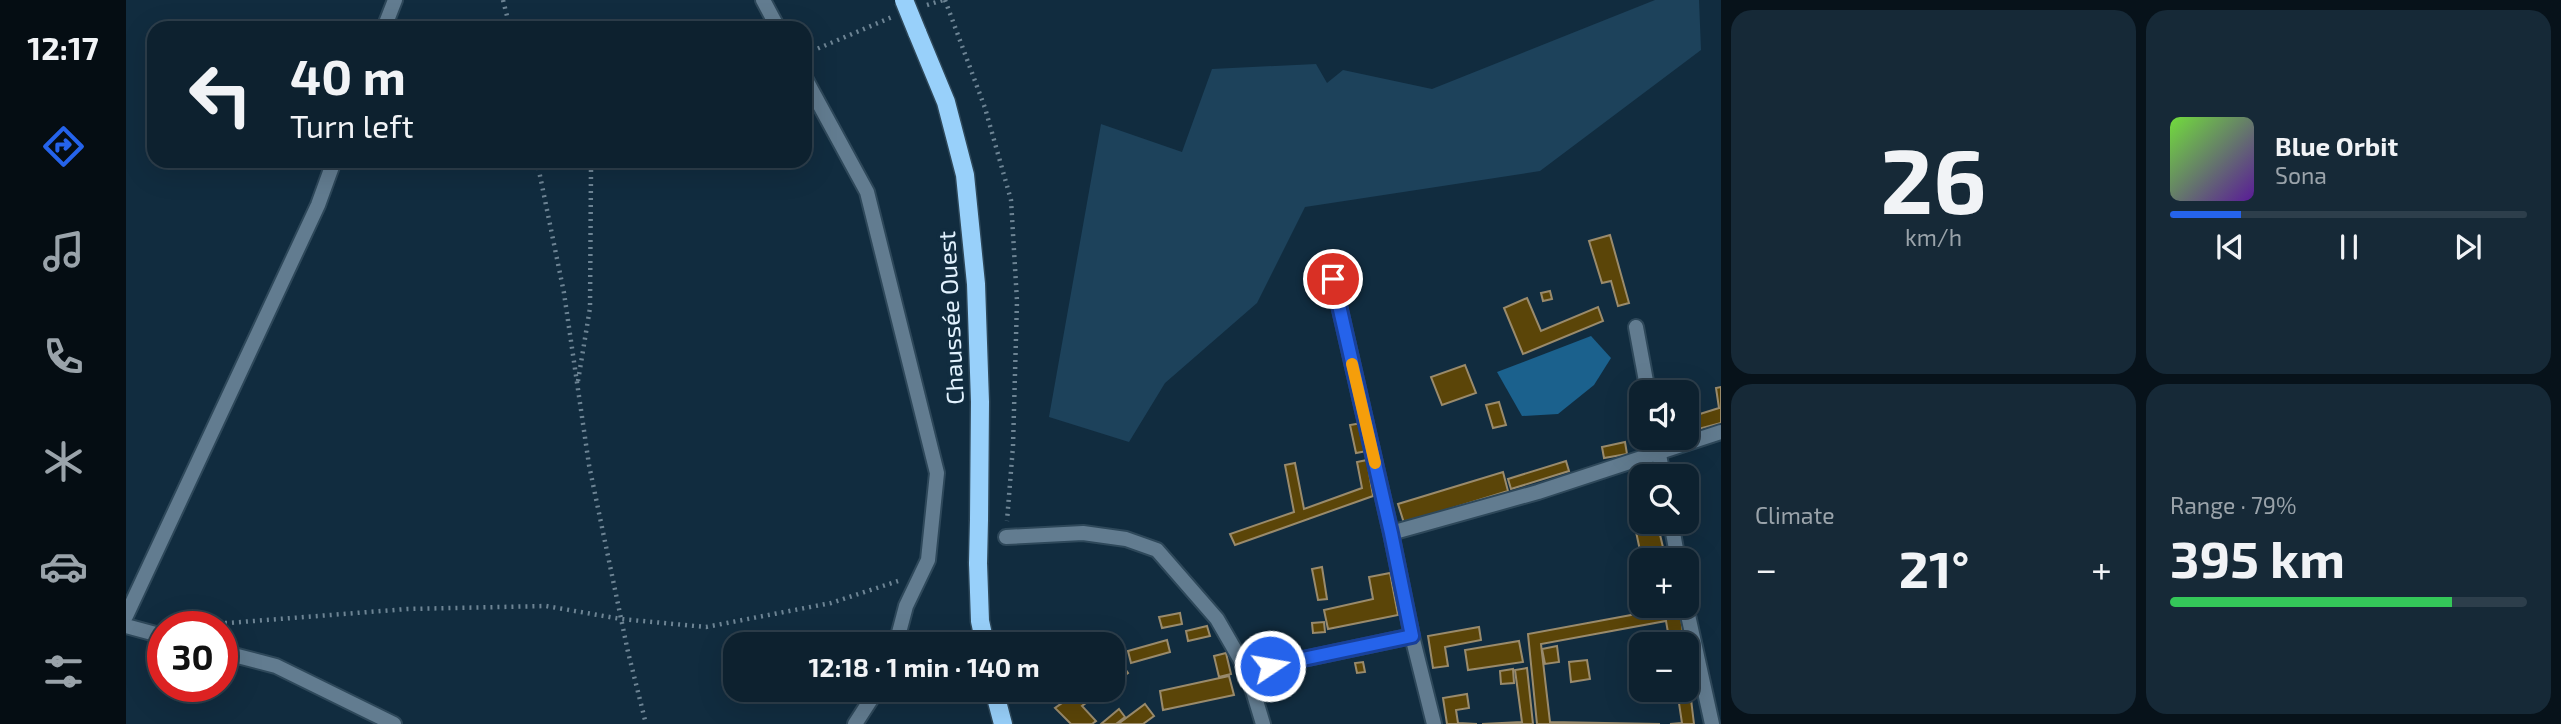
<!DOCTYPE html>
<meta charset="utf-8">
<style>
:root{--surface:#0d212f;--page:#162937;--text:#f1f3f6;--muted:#9aa3aa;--line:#2d3e4b;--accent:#2563eb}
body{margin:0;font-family:"Exo 2",sans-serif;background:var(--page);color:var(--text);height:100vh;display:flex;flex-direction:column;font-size:26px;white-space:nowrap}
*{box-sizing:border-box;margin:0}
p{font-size:23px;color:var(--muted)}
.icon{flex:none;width:38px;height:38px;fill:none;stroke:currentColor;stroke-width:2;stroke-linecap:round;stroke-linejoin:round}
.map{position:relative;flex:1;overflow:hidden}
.drawer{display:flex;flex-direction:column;gap:10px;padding:10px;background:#07121a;width:840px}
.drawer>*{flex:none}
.hud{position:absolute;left:21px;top:21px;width:665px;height:147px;border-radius:21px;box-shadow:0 7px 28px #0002,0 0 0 2px var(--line);background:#0d212f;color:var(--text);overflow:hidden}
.controls{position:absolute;left:1503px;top:380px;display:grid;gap:14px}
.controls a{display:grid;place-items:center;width:70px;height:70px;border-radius:14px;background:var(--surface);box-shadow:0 7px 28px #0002,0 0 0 2px var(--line);font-size:35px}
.speed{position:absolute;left:21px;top:611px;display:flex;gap:14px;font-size:35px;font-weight:700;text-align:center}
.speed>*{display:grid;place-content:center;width:91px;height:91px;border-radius:50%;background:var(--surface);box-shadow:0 7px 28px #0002,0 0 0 2px var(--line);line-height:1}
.speed .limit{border:10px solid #d22;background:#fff;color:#111}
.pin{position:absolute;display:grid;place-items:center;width:60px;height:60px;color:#fff;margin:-30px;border:4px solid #fff;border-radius:50%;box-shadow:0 2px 7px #0007}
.me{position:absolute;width:77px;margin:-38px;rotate:78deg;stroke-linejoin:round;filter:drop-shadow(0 0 5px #0008)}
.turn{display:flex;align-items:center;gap:24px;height:147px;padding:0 28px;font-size:32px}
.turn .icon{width:91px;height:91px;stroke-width:2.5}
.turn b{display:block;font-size:49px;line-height:60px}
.big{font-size:52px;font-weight:700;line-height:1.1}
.drawer .tile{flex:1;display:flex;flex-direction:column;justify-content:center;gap:10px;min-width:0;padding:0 24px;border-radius:21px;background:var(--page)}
.drawer .dial{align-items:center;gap:0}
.dial b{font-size:91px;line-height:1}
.song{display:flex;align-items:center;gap:21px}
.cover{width:84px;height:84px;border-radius:10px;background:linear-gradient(135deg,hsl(100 70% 55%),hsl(270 70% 35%))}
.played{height:7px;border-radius:4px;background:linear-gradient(90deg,var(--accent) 20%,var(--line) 20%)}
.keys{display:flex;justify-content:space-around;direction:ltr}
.heat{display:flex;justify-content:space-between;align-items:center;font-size:38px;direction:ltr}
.charge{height:10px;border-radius:5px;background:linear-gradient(90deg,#34c759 79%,var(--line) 0)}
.drawer .tiles{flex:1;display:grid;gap:10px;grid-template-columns:repeat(2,1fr)}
.trip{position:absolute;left:597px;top:632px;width:402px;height:70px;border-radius:21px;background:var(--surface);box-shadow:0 7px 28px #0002,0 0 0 2px var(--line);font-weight:700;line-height:70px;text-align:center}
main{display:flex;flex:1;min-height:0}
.menu{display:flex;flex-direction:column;width:126px;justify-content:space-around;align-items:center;background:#050d13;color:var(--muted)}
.menu .icon{width:49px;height:49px}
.menu .current{color:var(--accent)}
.menu b{font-size:32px;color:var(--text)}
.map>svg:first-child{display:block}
.green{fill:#1d425b}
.water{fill:#1b618d}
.building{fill:#5b4508;stroke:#9a8b6c;stroke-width:2}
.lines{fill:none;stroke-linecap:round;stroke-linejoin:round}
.minor-casing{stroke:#2e485a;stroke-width:18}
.primary-casing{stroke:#2e485a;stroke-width:21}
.path{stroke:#6d8494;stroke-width:4.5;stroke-dasharray:2 5;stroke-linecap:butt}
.minor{stroke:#627c90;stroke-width:14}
.primary{stroke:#98d0fa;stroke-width:18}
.primary-bridge-casing{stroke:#2e485a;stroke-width:21;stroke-linecap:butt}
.primary-bridge{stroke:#98d0fa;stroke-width:18}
.route-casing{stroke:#184099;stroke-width:18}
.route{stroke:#2563eb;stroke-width:12}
.slow{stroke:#f59e0b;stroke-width:12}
.labels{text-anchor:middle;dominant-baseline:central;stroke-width:7;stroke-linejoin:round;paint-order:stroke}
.street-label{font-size:24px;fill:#e2f2fe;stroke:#112c3f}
</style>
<main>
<nav class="menu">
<b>12:17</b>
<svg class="icon current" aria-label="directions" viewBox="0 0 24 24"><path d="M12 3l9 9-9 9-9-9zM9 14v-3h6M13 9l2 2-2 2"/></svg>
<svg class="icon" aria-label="music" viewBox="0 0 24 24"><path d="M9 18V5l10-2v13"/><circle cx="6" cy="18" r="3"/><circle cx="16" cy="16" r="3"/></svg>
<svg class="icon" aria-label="phone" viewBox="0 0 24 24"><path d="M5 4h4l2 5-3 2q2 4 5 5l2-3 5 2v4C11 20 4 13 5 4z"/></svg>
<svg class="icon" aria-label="climate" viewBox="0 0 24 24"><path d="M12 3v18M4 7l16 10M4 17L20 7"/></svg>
<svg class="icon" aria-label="car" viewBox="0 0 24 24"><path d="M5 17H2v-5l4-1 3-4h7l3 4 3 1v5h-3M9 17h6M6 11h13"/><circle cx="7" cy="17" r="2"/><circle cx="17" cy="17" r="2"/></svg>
<svg class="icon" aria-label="filters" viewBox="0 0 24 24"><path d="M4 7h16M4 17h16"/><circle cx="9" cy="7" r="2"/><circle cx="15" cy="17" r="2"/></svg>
</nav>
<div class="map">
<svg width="1595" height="724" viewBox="0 0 1595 724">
<rect width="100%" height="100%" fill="#112c3f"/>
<polygon class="green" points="1529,0 1573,0 1575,50 1414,171 1179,207 1131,303 1039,383 1003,442 923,417 975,124 1056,152 1086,69 1190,64 1201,83 1217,70 1306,89"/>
<polygon class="water" points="1465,336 1485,358 1468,385 1432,414 1396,416 1371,372"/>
<g class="building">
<polygon points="1484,235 1503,303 1492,306 1485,281 1476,283 1463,241"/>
<polygon points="1424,291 1426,299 1417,301 1415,293"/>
<polygon points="1401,298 1415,331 1472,307 1477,321 1397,354 1378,308"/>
<polygon points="1339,365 1350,393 1316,405 1305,377"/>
<polygon points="1595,387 1595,423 1561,432 1561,418 1593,408 1590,388"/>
<polygon points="1373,402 1380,425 1367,428 1360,405"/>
<polygon points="1236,423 1241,451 1230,453 1224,425"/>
<polygon points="1499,442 1501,454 1478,458 1476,447"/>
<polygon points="1241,460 1247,496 1109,545 1104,534 1168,512 1159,465 1169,463 1178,509 1236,488 1231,462"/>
<polygon points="1440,461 1443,471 1385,489 1382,479"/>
<polygon points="1377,472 1382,491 1278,523 1272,504"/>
<polygon points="1516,506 1516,522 1531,522 1540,560 1516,560 1505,508"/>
<polygon points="1196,567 1201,599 1192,600 1186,569"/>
<polygon points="1264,573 1272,615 1202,629 1198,610 1247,599 1243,577"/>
<polygon points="1554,606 1558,644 1544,644 1540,621 1415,644 1424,722 1534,724 1411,724 1402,634"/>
<polygon points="1054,613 1056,624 1036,628 1033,617"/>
<polygon points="1198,622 1199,632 1187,633 1186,623"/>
<polygon points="1081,626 1084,636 1062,641 1060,631"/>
<polygon points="1353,627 1355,640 1319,647 1322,666 1307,668 1302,636"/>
<polygon points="1041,640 1044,652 1005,663 1002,651"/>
<polygon points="1393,641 1397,662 1342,670 1339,650"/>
<polygon points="1431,646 1433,662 1419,664 1416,649"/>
<polygon points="1100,653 1105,674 1093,677 1088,656"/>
<polygon points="1461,660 1464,679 1445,682 1443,662"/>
<polygon points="1237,662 1239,672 1231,673 1229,663"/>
<polygon points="995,663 1002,673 987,684 987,669"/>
<polygon points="1561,666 1568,724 1544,724 1556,723 1551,690 1561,690"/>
<polygon points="1401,668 1407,724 1356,724 1396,722 1389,670"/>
<polygon points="1387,669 1388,683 1375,684 1374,671"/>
<polygon points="1103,676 1108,695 1037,710 1034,691"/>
<polygon points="955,690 968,690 972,694 956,706 970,721 966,724 945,724 929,708"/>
<polygon points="1341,694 1343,708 1330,710 1332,723 1351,724 1321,724 1317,698"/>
<polygon points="1019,704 1028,716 1017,724 992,724"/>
<polygon points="993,709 999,717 990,724 975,724"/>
</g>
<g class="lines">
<g class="minor-casing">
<g id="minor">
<polyline points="637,0 652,28"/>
<polyline points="258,28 269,0"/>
<polyline points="679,78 741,192 811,473 802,560 780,606 770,644"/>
<polyline points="1207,279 1265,533 1286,636 1308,724"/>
<polyline points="1510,327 1522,392"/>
<polyline points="1530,438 1537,476"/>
<polyline points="1545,522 1552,560"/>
<polyline points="1265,533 1412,492 1595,432"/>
<polyline points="880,537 957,533 1000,539 1031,550 1091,619 1121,671 1137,724"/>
<polyline points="1560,606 1586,724"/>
<polyline points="0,616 192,205 208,161"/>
<polyline points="0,626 37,636"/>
<polyline points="96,652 150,666 268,724"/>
<polyline points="1121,671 1286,636"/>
<polyline points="729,724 751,690"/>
</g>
</g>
<g class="primary-casing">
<g id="primary">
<polyline points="791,32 820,102 839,175 850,284 854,402 853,520"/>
<polyline points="852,563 854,621 859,644"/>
<polyline points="868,690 877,724"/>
</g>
</g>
<g class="path">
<polyline points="377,0 384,28"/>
<polyline points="819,0 859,108 885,200 891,301 887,446 881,521"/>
<polyline points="801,5 817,0"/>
<polyline points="679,54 766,17"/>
<polyline points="411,161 438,293 463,465 502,652 520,724"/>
<polyline points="452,381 464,308 465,169 472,161"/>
<polyline points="50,624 102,623 281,609 420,606 495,619 580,627 705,603 772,581"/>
</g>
<use href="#minor" class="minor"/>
<use href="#primary" class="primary"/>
<g class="primary-bridge-casing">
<g id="primary-bridge">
<polyline points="778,0 791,32"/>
<polyline points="852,563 853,520"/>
</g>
</g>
<use href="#primary-bridge" class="primary-bridge"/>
</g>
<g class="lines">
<g class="route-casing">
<polyline id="route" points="1144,666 1286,636 1265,533 1207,279"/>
</g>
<use href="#route" class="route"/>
<polyline class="slow" points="1226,364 1249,463"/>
</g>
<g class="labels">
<g class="street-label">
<text transform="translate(824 318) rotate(-93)">Chaussée Ouest</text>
</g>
</g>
</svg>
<div class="controls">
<a><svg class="icon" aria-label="sound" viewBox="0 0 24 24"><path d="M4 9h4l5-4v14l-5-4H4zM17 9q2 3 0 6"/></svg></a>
<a><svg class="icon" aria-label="search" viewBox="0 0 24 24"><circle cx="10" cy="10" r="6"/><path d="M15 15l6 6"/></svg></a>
<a>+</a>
<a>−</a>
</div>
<div class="speed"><div class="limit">30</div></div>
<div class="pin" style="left:1207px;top:279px;background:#d93025"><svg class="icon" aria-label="arrive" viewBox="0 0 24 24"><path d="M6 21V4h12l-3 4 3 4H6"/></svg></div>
<svg class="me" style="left:1144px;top:666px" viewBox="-20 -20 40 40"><circle r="17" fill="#2563eb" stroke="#fff" stroke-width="3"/><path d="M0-11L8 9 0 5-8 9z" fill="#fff"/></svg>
<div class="trip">12:18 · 1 min · 140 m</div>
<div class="hud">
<div class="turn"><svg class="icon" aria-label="left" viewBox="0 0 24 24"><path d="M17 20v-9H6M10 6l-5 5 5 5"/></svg><div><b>40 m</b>Turn left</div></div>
</div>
</div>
<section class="drawer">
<div class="tiles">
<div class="tile dial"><b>26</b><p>km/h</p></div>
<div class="tile">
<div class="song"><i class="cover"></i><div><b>Blue Orbit</b><p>Sona</p></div></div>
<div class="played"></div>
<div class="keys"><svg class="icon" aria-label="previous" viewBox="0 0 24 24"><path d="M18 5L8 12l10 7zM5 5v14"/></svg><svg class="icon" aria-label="pause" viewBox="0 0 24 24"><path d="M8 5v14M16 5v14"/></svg><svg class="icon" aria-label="next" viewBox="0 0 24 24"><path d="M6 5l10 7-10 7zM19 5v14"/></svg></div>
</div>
<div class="tile"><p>Climate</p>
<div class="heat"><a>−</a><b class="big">21°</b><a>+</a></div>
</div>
<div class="tile"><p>Range · 79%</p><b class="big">395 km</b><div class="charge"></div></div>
</div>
</section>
</main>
